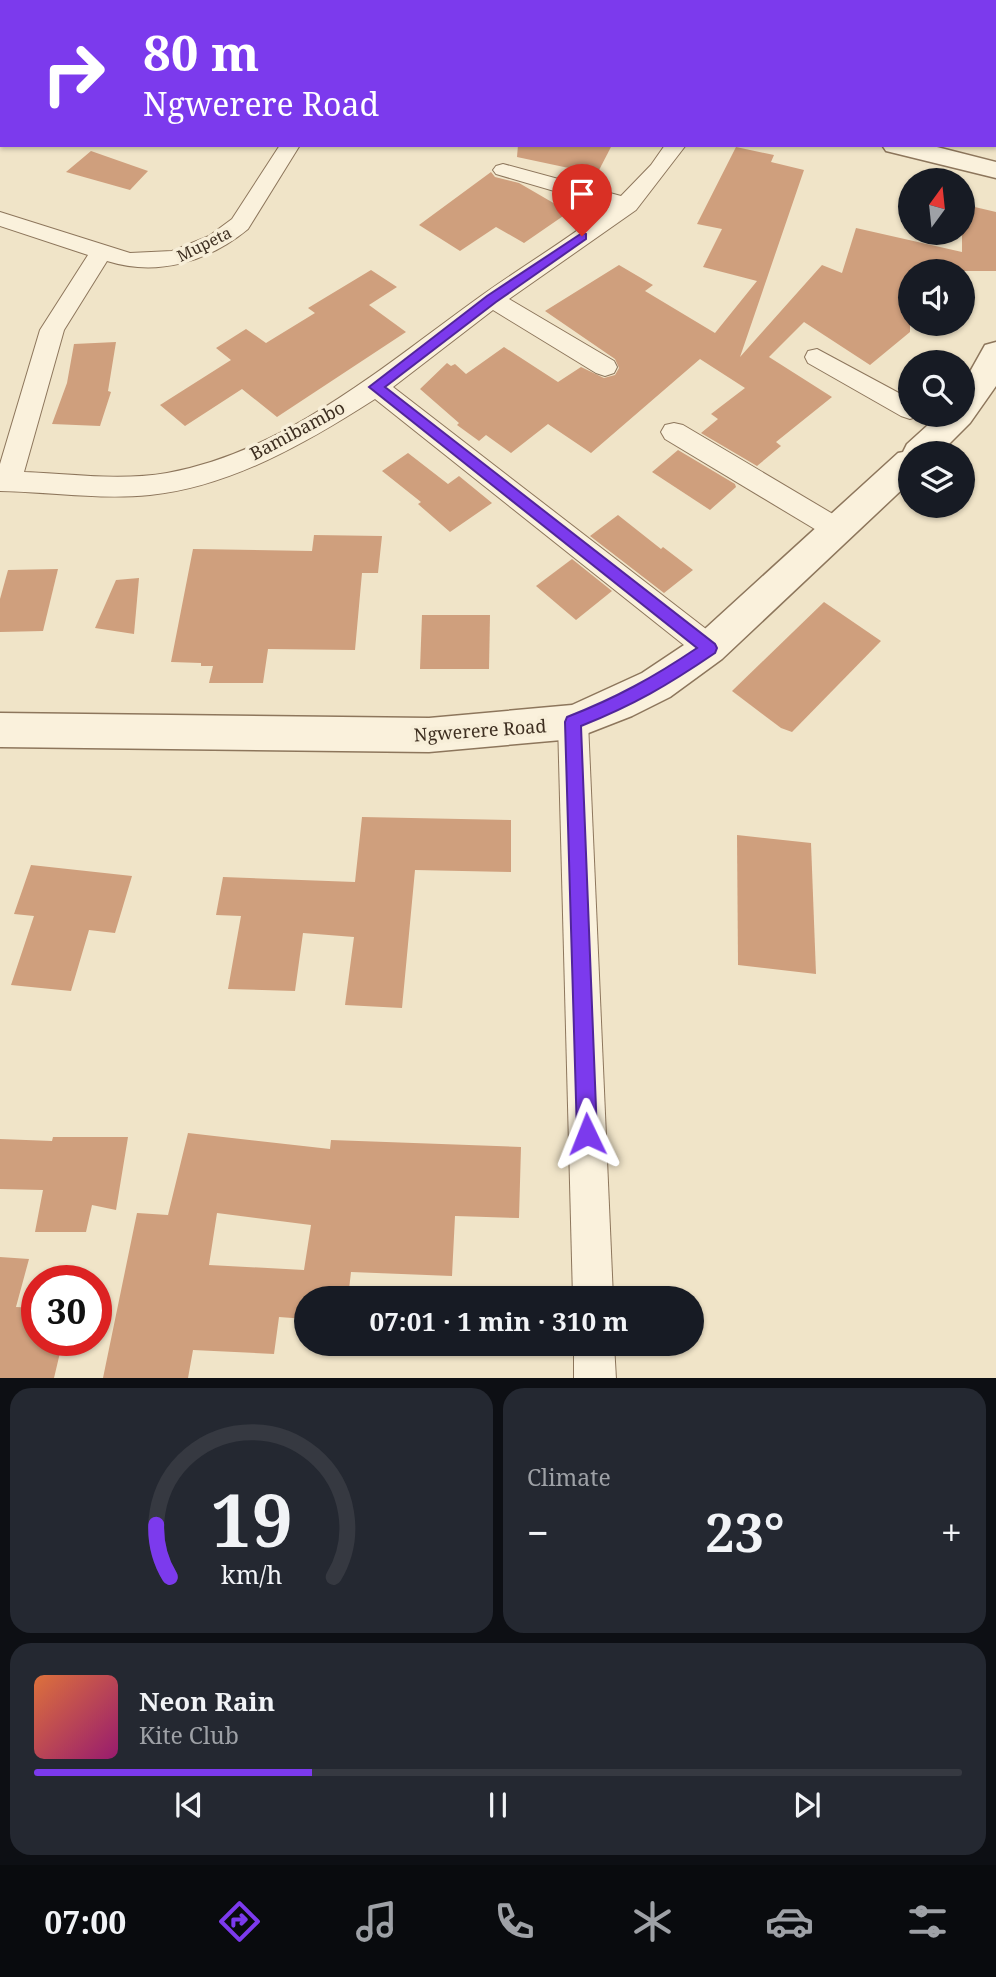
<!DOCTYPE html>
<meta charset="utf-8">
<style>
:root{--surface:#171b24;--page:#242831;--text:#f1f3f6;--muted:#9ea1a6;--line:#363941;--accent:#7c3aed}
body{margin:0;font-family:"Noto Serif",serif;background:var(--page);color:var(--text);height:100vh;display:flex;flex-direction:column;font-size:26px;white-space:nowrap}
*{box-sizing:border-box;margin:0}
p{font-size:23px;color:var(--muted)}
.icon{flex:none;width:38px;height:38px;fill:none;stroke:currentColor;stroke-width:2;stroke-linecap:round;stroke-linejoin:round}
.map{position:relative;height:1378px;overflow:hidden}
.panel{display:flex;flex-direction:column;gap:10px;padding:10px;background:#0d0f14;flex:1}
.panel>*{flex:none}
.guide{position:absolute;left:0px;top:0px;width:998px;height:147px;box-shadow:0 2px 5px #0004;background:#7c3aed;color:#fff;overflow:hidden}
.needle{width:46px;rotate:15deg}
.tools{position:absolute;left:898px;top:168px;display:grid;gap:14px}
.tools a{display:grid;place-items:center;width:77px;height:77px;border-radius:50%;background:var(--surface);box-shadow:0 2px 5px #0004;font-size:35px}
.speed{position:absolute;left:21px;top:1265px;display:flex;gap:14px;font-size:35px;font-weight:700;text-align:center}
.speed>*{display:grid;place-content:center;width:91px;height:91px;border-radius:50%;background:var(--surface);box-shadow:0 2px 5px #0004;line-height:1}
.speed .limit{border:10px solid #d22;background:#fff;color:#111}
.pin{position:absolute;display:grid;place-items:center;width:60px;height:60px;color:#fff;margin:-72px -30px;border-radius:50% 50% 50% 0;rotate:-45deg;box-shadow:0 0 7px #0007}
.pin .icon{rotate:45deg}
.me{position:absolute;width:77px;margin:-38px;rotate:358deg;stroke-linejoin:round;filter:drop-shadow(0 0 5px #0008)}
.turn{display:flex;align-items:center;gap:24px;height:147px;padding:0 28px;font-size:32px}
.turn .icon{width:91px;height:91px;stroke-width:2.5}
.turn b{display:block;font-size:49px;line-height:60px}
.big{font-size:52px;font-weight:700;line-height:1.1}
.panel .widget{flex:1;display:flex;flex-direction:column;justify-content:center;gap:10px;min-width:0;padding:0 24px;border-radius:21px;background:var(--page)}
.panel .dial{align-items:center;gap:0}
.dial svg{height:182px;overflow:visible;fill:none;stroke:var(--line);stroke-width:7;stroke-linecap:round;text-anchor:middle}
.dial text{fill:var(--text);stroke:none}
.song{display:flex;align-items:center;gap:21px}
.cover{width:84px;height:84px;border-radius:10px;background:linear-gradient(135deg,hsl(20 70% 55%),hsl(320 70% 35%))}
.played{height:7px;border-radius:4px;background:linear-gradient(90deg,var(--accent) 30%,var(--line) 30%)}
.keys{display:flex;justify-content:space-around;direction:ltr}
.heat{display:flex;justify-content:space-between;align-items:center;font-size:38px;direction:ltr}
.panel .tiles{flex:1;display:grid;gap:10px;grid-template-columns:1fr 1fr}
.widget:last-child{grid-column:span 2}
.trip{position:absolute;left:294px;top:1286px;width:410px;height:70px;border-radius:35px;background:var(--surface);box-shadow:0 2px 5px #0004;font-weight:700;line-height:70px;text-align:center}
.tabs{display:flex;height:112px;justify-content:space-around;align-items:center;background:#090b0e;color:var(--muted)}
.tabs .icon{width:49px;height:49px}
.tabs .selected{color:var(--accent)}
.tabs b{font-size:32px;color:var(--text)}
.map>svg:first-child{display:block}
.building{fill:#cf9f7d;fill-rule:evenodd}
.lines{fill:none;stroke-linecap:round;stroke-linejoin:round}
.minor-casing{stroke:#8d765c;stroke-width:2}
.tertiary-casing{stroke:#8d765c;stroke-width:3}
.minor{fill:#faf1dc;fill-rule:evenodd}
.tertiary{fill:#faf1dc;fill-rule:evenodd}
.route{fill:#7c3aed;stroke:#51269a;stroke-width:2}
.labels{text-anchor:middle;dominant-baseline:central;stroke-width:7;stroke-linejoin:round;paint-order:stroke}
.far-street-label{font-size:16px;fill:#3d2e20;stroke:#f7eed8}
.street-label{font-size:18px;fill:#3d2e20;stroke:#f7eed8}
</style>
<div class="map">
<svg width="996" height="1379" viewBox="0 0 996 1379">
<rect width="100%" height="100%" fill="#f0e4c8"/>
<g class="building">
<polygon points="518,145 612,145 597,174 517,157"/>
<polygon points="736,147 774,155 771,162 804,170 740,357 822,265 842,273 856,228 962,252 962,204 996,212 996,271 910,271 910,332 870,365 804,322 769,357 832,397 776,442 781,446 757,466 701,433 718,419 711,414 745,388 700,359 591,453 548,424 511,453 486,435 479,441 457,425 459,423 420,389 447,363 451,366 455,364 466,374 504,347 558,382 581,367 604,378 615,375 619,368 615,359 545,311 619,265 653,285 645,291 715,333 757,281 703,267 722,229 697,224"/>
<polygon points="91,151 148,171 130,190 66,172"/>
<polygon points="491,172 495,177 519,183 569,212 524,243 496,227 460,251 419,225"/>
<polygon points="371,270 397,287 369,305 406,332 277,417 242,389 185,426 160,405 231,360 216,348 246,329 266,343 315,313 308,308"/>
<polygon points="116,342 108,391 111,392 100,426 52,424 67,383 74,344"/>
<polygon points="678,450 735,484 736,487 710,510 652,472"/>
<polygon points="408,453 448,484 459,476 492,503 450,532 418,504 421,502 382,471"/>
<polygon points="618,515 661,549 663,547 693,570 664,593 590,536"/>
<polygon points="314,535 382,536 378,573 362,573 355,650 268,649 263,683 209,683 213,666 201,666 201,663 171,662 193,549 312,551"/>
<polygon points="572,559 612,591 576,620 536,586"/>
<polygon points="58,569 43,631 0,632 0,599 8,570"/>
<polygon points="139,578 134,634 95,628 116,580"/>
<polygon points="824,602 881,641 792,732 781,728 732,691"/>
<polygon points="422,615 490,615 489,669 420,669"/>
<polygon points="362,817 511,820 511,872 415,870 402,1008 345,1005 354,937 303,933 295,991 228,989 241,916 216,915 223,877 355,882"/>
<polygon points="737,835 811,843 816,974 738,965"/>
<polygon points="31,865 132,876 115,933 89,930 71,991 11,985 34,916 14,914"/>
<path d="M 188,1133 L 330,1149 L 331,1140 L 521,1147 L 519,1218 L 455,1216 L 452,1276 L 351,1272 L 348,1298 L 306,1298 L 306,1319 L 279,1317 L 274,1354 L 193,1350 L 188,1378 L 103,1378 L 137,1213 L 168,1215 ZM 217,1213 L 311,1225 L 304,1270 L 209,1265 Z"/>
<polygon points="53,1137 128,1137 116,1210 92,1205 86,1232 35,1232 43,1190 0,1189 0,1139 52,1141"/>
<polygon points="0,1257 29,1259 16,1307 37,1308 37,1340 63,1340 54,1378 0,1378"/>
</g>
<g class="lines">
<g class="minor-casing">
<g id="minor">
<polygon points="512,0 531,0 511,2"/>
<polygon points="0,54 2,55 2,67 0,66"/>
<path d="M 280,145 L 300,145 L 248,229 C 208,262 157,277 107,261 L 64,330 L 24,472 C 71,474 120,481 167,473 C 285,451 380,369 474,301 C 519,268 566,241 609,207 L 496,174 L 493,170 L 496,166 L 503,164 L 621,196 L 651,165 L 665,145 L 686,145 L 636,210 L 509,299 L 614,361 L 617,367 L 614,373 L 605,376 L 596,373 L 493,310 L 393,387 L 719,639 L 724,648 L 719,657 L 709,660 L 699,657 L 375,399 C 308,442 230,487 150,495 C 100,500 50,492 0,491 L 0,464 L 40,330 L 88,255 L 0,226 L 0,212 L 130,253 L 172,251 L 209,236 L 232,219 Z"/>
<polygon points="817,349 910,399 910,415 919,416 910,419 901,416 808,363 805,357 808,351"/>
<polygon points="674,423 683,425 848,523 852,530 848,537 838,541 828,537 665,439 661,432 665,425"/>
<polygon points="573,709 584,713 588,722 613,1298 573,1298 558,722 562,713"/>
<polygon points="574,1344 614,1344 616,1379 574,1379"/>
</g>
</g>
<g class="tertiary-casing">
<g id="tertiary">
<polygon points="283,0 312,0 314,2 284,2"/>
<polygon points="882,145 929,145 996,162 996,178 886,151"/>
<polygon points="996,342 996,386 970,423 940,453 910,453 910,482 722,659 670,697 632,716 573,739 429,752 0,747 0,713 429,718 572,705 642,673 696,637 898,453 903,452 907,444 939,415 962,415 962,386 985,345"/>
</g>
</g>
<use href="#minor" class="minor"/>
<use href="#tertiary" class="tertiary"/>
</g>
<path class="route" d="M 582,233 L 586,234 L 586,239 L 496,302 L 385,387 L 715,644 L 717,648 L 715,653 C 668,685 634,705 581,726 L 597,1134 L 594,1141 L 587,1144 L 580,1141 L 577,1134 L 565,722 L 567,717 C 616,698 654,677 697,648 L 369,387 L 487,296 Z"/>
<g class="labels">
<g class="far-street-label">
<text transform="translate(204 244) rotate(-26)">Mupeta</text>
</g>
<g class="street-label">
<text transform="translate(297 430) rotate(-28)">Bamibambo</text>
<text transform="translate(480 730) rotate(-4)">Ngwerere Road</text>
</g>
</g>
</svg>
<div class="tools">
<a><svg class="needle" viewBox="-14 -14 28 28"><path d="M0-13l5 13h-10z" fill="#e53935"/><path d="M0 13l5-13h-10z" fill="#9ea1a6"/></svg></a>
<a><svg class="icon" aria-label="sound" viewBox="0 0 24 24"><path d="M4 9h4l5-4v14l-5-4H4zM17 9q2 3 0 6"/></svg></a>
<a><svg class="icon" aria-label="search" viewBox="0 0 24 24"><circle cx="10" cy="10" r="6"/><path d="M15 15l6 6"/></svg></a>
<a><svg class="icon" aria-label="layers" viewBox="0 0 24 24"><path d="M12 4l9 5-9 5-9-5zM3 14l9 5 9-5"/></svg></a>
</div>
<div class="speed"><div class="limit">30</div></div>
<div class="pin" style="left:582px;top:236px;background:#d93025"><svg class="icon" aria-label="arrive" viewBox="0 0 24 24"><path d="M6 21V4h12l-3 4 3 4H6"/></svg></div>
<svg class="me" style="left:587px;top:1134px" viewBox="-20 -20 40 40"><path d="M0-17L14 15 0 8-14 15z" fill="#7c3aed" stroke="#fff" stroke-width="4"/></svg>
<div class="trip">07:01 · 1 min · 310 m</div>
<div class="guide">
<div class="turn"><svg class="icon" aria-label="right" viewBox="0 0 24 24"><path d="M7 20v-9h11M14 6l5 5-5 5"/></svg><div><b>80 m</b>Ngwerere Road</div></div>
</div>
</div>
<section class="panel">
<div class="tiles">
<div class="widget dial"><svg viewBox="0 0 100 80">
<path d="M14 69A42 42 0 1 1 86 69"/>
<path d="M14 69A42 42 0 0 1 8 46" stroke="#7c3aed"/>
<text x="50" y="56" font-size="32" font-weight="700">19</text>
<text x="50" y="72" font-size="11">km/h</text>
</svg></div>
<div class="widget"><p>Climate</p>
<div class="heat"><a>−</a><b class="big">23°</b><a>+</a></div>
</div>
<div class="widget">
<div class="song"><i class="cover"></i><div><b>Neon Rain</b><p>Kite Club</p></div></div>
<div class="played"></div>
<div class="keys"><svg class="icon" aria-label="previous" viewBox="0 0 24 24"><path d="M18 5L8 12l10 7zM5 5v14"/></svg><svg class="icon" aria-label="pause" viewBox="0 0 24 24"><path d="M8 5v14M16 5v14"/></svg><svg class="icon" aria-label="next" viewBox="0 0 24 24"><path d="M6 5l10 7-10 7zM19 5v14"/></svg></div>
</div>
</div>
</section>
<nav class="tabs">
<b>07:00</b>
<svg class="icon selected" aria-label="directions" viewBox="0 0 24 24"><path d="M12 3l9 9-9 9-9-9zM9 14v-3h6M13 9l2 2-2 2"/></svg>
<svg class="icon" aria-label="music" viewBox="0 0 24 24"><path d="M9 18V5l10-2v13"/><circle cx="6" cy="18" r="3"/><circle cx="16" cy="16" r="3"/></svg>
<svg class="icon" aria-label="phone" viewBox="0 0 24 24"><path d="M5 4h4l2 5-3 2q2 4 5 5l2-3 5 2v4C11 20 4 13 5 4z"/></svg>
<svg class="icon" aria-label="climate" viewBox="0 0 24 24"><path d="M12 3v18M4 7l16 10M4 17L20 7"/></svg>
<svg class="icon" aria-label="car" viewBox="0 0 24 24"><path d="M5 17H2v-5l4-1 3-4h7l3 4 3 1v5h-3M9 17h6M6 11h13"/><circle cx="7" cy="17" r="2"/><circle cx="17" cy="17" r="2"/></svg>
<svg class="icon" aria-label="filters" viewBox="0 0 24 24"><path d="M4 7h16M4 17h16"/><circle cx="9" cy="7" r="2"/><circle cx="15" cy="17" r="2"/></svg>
</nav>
